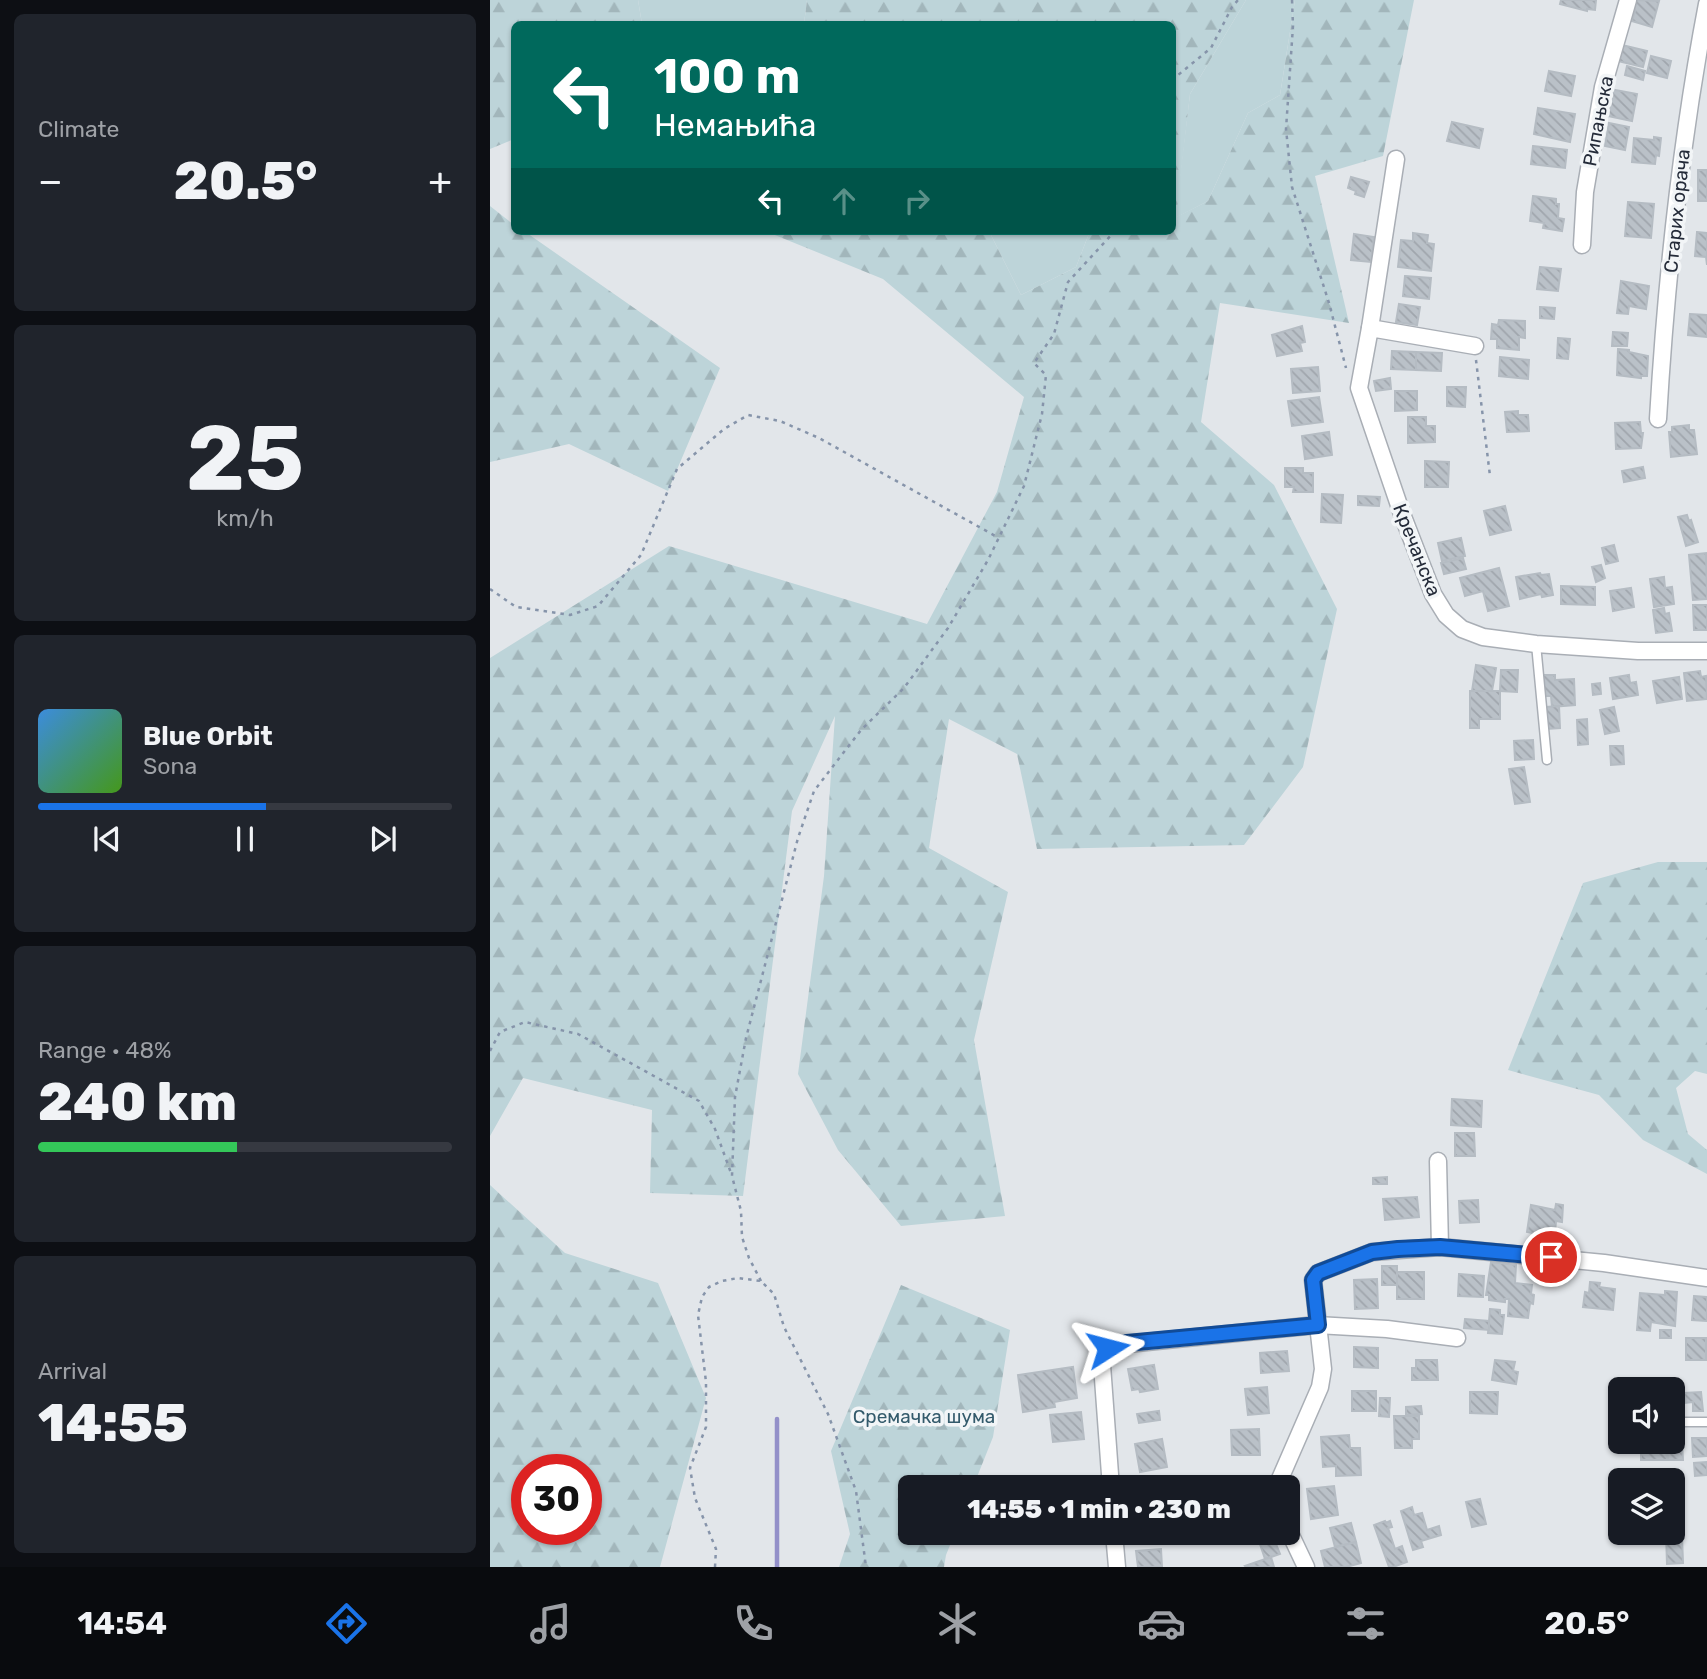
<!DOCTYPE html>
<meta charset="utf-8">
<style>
:root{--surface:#171b24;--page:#20242c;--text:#f1f3f6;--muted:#9ea1a6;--line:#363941;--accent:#1a73e8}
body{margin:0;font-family:Rubik,sans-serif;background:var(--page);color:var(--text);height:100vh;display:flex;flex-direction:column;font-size:26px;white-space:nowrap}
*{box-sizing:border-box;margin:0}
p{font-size:23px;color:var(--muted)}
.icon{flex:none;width:38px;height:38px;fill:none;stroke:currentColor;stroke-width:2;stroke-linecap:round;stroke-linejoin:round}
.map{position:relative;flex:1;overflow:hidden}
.details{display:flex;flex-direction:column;gap:14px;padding:14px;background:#0d0f14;width:490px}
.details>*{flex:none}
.hud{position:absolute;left:21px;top:21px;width:665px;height:214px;border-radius:10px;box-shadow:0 2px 5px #0004;background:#00695c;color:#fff;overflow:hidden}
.controls{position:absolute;left:1118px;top:1377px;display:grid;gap:14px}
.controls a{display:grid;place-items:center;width:77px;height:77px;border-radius:10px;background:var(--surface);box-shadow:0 2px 5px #0004;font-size:35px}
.speed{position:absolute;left:21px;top:1454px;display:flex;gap:14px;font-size:35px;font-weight:700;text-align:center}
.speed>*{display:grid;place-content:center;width:91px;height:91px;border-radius:50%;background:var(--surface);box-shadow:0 2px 5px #0004;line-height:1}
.speed .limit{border:10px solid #d22;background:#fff;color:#111}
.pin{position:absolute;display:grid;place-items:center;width:60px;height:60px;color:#fff;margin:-30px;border:4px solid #fff;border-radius:50%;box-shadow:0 2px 7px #0007}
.me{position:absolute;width:77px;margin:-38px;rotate:81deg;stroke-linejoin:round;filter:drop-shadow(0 0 5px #0008)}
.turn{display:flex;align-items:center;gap:24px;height:147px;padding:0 28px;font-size:32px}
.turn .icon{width:91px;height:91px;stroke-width:2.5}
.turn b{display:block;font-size:49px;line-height:60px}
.lanes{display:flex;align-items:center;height:66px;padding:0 28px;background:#0003;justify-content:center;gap:35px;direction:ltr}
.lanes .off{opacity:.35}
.big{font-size:52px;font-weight:800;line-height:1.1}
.details .card{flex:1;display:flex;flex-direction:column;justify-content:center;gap:10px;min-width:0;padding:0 24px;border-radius:10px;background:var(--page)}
.details .dial{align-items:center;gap:0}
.dial b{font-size:91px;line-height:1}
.song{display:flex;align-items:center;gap:21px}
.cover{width:84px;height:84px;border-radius:10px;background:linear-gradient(135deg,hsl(210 70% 55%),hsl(100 70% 35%))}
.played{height:7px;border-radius:4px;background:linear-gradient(90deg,var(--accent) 55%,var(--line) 55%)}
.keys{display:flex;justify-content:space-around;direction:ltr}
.heat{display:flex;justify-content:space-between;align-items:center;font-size:38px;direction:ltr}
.charge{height:10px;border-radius:5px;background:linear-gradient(90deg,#34c759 48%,var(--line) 0)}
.trip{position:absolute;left:408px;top:1475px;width:402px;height:70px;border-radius:10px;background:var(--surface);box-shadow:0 2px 5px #0004;font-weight:800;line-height:70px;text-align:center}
.tabs{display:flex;height:112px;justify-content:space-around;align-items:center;background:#090b0e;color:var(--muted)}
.tabs .icon{width:49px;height:49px}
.tabs .active{color:var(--accent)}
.tabs b{font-size:32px;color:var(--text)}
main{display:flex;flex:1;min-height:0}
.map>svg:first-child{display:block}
.green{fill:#bdd4d9}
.forest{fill:url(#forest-firs);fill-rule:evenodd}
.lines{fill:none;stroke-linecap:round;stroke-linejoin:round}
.stream{stroke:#9390c9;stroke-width:4.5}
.building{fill:url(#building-back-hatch);stroke:#b5bcc3;stroke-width:2}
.lane-casing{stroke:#a9aeb5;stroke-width:11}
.street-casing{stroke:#a9aeb5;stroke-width:19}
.path{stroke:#8694aa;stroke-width:2.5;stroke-dasharray:3.5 5;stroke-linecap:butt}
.lane{stroke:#fff;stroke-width:8}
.street{stroke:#fff;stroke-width:16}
.route-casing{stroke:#114b97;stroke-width:18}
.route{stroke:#1a73e8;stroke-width:12}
.labels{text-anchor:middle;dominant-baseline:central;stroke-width:7;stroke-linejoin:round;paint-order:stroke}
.street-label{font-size:19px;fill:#242b39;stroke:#f2f5f7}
.park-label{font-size:19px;fill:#335a6b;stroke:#f2f5f7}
</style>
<main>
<section class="details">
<div class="card"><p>Climate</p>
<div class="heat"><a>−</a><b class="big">20.5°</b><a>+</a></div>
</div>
<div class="card dial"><b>25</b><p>km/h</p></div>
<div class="card">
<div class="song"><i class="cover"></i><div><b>Blue Orbit</b><p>Sona</p></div></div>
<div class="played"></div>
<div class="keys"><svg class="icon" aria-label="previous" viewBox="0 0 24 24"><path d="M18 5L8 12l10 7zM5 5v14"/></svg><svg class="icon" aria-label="pause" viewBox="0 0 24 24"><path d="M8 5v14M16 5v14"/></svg><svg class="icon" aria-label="next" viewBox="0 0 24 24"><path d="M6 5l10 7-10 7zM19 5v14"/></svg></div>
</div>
<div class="card"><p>Range · 48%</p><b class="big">240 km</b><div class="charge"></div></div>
<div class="card"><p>Arrival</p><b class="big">14:55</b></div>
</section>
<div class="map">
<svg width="1217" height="1567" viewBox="0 0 1217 1567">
<defs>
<pattern id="forest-firs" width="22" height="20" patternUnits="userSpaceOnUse" patternTransform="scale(1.75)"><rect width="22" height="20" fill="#bdd4d9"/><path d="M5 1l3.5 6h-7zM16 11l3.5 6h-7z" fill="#a2b6bb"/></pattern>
<pattern id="building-back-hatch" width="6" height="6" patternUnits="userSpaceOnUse" patternTransform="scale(1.75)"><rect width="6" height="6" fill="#bac1c8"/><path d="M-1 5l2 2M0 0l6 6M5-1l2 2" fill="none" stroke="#a0a6ad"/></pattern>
</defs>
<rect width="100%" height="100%" fill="#e2e6ea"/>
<g class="green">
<polygon points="148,0 317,0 314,24 152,24"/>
<polygon points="756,0 805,0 790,95 758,113 718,201 685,218 700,94"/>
<polygon points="499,231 600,231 586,267 531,295"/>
</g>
<g class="forest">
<polygon points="0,0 148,0 152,24 24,24 24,139 0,149"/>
<polygon points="317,0 756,0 700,94 686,217 718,201 758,113 790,95 805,0 924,0 893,156 825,176 859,323 730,303 711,422 784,485 847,609 813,767 754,845 547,849 527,754 459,719 439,848 518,892 484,1040 515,1216 411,1226 348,1150 308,1074 334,876 345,716 302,811 253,1196 160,1193 162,1110 33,1078 0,1136 0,658 179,546 437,624 507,492 534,397 393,279 275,231 499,231 531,295 586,267 600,231 682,231 682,24 314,24"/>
<polygon points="0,206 24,225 24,231 34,231 230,368 178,491 79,444 0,462"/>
<polygon points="1168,862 1217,862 1217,1074 1205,1071 1186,1088 1198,1134 1217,1150 1217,1174 1153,1140 1109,1095 1018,1070 1093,883"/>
<path d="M 0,1185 L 75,1253 L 168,1283 L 216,1398 L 170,1567 L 0,1567 ZM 37,1470 L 96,1470 L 96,1530 L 37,1530 Z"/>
<polygon points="411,1285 520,1330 503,1437 483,1487 420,1488 420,1533 465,1533 456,1555 454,1567 349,1567 360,1534 341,1451"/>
</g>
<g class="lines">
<polyline class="stream" points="287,1419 287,1567"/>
</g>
<g class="building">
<polygon points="1071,0 1106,0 1105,10 1097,9 1097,11 1070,4"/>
<polygon points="1143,0 1169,1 1162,27 1142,21 1145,11 1141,10"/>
<polygon points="1132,45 1157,51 1153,67 1128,61"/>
<polygon points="1161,56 1181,61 1177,78 1157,73"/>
<polygon points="1137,66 1155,71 1153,80 1135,75"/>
<polygon points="1059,71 1085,76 1081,96 1055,91"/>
<polygon points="1120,89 1147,94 1142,121 1113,115"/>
<polygon points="1048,108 1085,114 1080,142 1044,134"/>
<polygon points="962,122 993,129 989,148 957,141"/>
<polygon points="1119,123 1139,127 1135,150 1115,146"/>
<polygon points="1164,137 1171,138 1169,156 1166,155 1165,164 1142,162 1144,138 1164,140"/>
<polygon points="1043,146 1077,150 1075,168 1041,164"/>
<rect x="1208" y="170" width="9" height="31"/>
<polygon points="861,177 879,182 874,197 865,194 866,191 858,188"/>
<polygon points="1043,196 1066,199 1066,204 1069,204 1068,218 1074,219 1072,231 1053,228 1054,223 1040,221"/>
<polygon points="1138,202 1164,204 1161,238 1135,236"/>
<polygon points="1207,232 1217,233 1217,265 1216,257 1205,256"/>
<polygon points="923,233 938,235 937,243 944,244 941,271 908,267 911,240 923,241"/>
<polygon points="864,234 884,237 881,262 861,260"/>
<polygon points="1050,267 1071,269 1068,291 1047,289"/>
<polygon points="915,276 941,278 939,299 913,296"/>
<polygon points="1131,281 1159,286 1156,309 1139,306 1138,314 1127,313"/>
<polygon points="909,304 930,307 927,325 906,322"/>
<polygon points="1050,307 1065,308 1064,319 1050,318"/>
<polygon points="1200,314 1217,315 1217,337 1198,335"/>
<polygon points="1009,320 1035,321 1035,338 1029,337 1029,350 1007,348 1007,339 1001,339 1002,324 1008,325"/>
<polygon points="812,326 815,342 810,343 812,351 787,356 782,335"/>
<polygon points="1123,332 1138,333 1137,346 1122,346"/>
<polygon points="1068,338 1080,339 1078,359 1067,358"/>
<polygon points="1128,349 1139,350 1139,352 1158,356 1157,376 1151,376 1151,378 1127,375"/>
<polygon points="902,351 926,352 926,370 901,369"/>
<polygon points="926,352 952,353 951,371 926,370"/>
<polygon points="1010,357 1039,360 1038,379 1009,376"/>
<polygon points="828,367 830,391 803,393 801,369"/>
<polygon points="900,378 901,389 886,391 884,381"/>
<polygon points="957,387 976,387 975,407 957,406"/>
<polygon points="905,391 927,391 927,410 905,411"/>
<polygon points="829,397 833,422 802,426 798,401"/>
<polygon points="1028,411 1028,415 1038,415 1039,431 1017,432 1015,412"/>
<polygon points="918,417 936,417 936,426 945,426 945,442 918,443"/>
<polygon points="1150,422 1151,433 1153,433 1151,448 1126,449 1125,423"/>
<polygon points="1199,425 1199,430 1204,430 1207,454 1181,457 1179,432 1182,432 1182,427"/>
<polygon points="839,432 842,455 815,459 812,436"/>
<polygon points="935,461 959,462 958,487 935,487"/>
<polygon points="1153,467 1155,478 1134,482 1132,471"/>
<polygon points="795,468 813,468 813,473 823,473 823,492 803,492 804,487 795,487"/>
<polygon points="832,494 853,495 851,523 831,522"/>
<polygon points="868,496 890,497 889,506 868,505"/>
<polygon points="1015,506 1021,530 1000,535 994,511"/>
<polygon points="1197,515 1199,521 1201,520 1208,542 1196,546 1188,517"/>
<polygon points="971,538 975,556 952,561 948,543"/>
<polygon points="1124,545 1128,561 1116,564 1112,548"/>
<polygon points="1216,553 1217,599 1203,600 1199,555"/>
<polygon points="973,558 976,569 954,574 951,563"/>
<polygon points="1111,565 1115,578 1106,582 1102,567"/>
<polygon points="1009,568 1019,606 998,611 993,591 975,596 970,578"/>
<polygon points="1050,573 1051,575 1059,574 1063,595 1052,597 1051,594 1030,599 1026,577"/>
<polygon points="1174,577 1175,588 1182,587 1184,604 1164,607 1160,579"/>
<polygon points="1071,586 1105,587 1105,605 1071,604"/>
<polygon points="1141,588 1144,607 1123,611 1120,591"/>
<polygon points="1203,605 1217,605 1217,630 1204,630"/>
<polygon points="1174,608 1175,614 1179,613 1182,631 1166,633 1163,610"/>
<polygon points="986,665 1006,668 1002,691 982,691"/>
<polygon points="1011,670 1028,670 1027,692 1010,691"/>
<polygon points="1210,671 1211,677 1216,676 1217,699 1197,701 1194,673"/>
<polygon points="1053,675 1065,675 1065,680 1084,679 1085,705 1062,707 1061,696 1054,696"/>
<polygon points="1139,675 1140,683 1146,682 1148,695 1123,699 1120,678"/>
<polygon points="1189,677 1192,699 1167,703 1163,681"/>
<polygon points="1110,683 1111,694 1103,695 1102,684"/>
<polygon points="980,691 1010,691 1010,719 989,719 989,728 980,728"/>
<polygon points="1069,706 1070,728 1057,729 1056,707"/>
<polygon points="1124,707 1129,731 1115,734 1110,710"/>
<polygon points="1097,719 1098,744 1088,745 1087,720"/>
<polygon points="1043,740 1044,759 1025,760 1024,741"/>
<polygon points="1120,746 1133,746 1134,764 1121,765"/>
<polygon points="1034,767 1040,802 1025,804 1019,769"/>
<polygon points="962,1099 992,1101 991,1127 961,1125"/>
<polygon points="965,1133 984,1133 985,1156 965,1156"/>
<polygon points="897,1177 897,1184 883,1184 883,1178"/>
<polygon points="927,1197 929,1217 895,1220 893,1199"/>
<polygon points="988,1200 989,1222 970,1223 969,1201"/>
<polygon points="1066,1204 1073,1205 1072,1222 1066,1221 1065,1233 1060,1233 1057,1239 1047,1238 1048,1234 1037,1232 1041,1205 1065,1210"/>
<polygon points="1001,1262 1026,1265 1025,1283 1042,1285 1041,1294 1044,1295 1043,1304 1040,1303 1038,1318 1018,1316 1019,1299 1015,1299 1015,1302 999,1300 999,1295 996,1295"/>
<rect x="892" y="1266" width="15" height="19"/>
<polygon points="1060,1268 1072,1269 1071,1278 1059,1277"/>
<rect x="907" y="1272" width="27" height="27"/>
<polygon points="969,1274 994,1276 993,1297 968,1296"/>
<polygon points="887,1279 888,1308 865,1309 864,1280"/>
<polygon points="1100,1282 1110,1283 1109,1287 1125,1289 1123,1310 1093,1307 1095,1292 1099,1293"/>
<polygon points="1175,1291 1187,1292 1185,1326 1161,1322 1160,1331 1147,1330 1150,1293 1175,1295"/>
<polygon points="1204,1296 1217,1297 1217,1321 1202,1320"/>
<polygon points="1000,1309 1010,1310 1010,1315 1014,1315 1012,1334 998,1333"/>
<polygon points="975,1319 999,1321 999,1330 974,1328"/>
<rect x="1170" y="1330" width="11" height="8"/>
<rect x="1196" y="1338" width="20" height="22"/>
<polygon points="864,1347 888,1348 888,1368 864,1367"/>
<polygon points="797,1351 799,1371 771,1373 770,1353"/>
<polygon points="926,1360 947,1360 948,1380 922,1380 922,1368 926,1368"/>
<polygon points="1005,1360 1025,1362 1023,1371 1028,1372 1026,1384 1002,1380"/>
<polygon points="664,1365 668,1389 650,1392 649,1389 642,1390 638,1369"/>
<polygon points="583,1367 587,1398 564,1402 565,1407 533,1412 528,1375"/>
<polygon points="777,1387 779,1413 758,1415 755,1389"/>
<rect x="862" y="1391" width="24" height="20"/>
<polygon points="980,1392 1008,1392 1007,1414 980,1413"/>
<polygon points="1211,1392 1213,1411 1203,1411 1203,1402 1195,1403 1194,1393"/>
<polygon points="890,1398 900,1398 899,1417 889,1416"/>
<polygon points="931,1406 932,1414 916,1415 916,1407"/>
<polygon points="669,1411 670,1420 649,1423 647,1414"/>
<polygon points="591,1412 594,1439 563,1442 560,1415"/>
<polygon points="904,1416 929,1416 929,1439 922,1439 922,1448 905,1448"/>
<polygon points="1191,1423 1193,1460 1178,1460 1177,1442 1183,1442 1183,1424"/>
<polygon points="769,1429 770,1455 742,1455 741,1430"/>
<polygon points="859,1435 860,1448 870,1448 871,1475 846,1476 846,1466 833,1467 831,1437"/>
<polygon points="1202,1438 1217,1438 1217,1456 1203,1457"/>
<polygon points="672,1439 677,1467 650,1472 645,1444"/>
<polygon points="1176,1448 1177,1460 1151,1460 1151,1449"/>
<polygon points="1217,1462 1217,1475 1205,1476 1204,1463"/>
<polygon points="844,1486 848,1515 821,1519 817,1489"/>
<polygon points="990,1499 996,1524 982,1527 976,1502"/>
<polygon points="922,1507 924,1515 932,1513 937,1530 949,1526 951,1535 931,1541 933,1547 923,1550 911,1511"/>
<polygon points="1183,1507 1191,1507 1193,1563 1177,1564 1176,1533 1183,1533"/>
<polygon points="895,1521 896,1523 900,1521 902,1527 898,1528 905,1549 912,1546 917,1562 903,1567 899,1567 884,1525"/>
<polygon points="861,1523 866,1542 845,1547 840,1528"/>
<polygon points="709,1533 737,1533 737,1538 709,1539"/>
<polygon points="784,1539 790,1554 775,1559 770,1544"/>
<polygon points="866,1542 871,1563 856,1567 835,1567 831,1551"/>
<polygon points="671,1549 672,1567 648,1567 646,1551"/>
<polygon points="781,1557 784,1567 756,1567 755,1566"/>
</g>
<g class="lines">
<g class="lane-casing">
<g id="lane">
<polyline points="1046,644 1057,760"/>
<polyline points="1188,1422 1217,1422"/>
</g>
</g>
<g class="street-casing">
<g id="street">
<polyline points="1092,245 1095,192 1113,87 1138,0"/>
<polyline points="880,328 906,159"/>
<polyline points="985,346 880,328 869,388 912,514 943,594 956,615 972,629 993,637 1046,644 1148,651 1217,651"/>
<path d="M 1168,419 C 1176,281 1191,140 1217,4"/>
<polyline points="948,1161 950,1247"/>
<polyline points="621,1488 612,1365 618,1347 637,1344 827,1325 897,1329 967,1338"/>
<polyline points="786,1488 830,1387 833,1369 823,1280 828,1273 882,1252 950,1247 1114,1263 1217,1278"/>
<polyline points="798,1529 816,1567"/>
<polyline points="624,1533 627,1567"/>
</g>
</g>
<g class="path">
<polyline points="802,0 803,26 796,129 802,187 839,303 856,368"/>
<polyline points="682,80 721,48 742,7 748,0"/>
<polyline points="986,360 1000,476"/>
<polyline points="0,589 26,607 80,615 108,606 151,555 187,469 234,429 258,415 290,421 329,438 509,538"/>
<polyline points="0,1051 10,1032 35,1022 88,1034 209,1101 225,1129 241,1173"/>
<polyline points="271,1281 259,1258 252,1237 251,1211 242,1176 245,1097 256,1038 308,838 324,791 371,730 414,688 458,628 498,560 534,486 552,414 556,375 544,363 564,334 578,282 625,231"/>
<polyline points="225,1567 226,1549 205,1498 200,1468 216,1427 216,1382 208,1315 212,1297 219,1287 232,1281 248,1278 271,1281 284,1294 294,1327 338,1414 366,1491 376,1567"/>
</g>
<use href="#lane" class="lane"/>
<use href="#street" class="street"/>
</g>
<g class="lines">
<g class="route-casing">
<polyline id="route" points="618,1348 637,1343 828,1325 823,1280 828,1273 882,1252 908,1249 950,1247 1061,1257"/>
</g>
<use href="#route" class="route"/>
</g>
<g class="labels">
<g class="street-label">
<text transform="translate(1108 121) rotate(-79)">Рипањска</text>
<text transform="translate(1187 211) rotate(-84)">Старих орача</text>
<text transform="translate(927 550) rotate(68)">Кречанска</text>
</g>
<g class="park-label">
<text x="434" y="1416">Сремачка шума</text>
</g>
</g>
</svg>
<div class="controls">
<a><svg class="icon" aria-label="sound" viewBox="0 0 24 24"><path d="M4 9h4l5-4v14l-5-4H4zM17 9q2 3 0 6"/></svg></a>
<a><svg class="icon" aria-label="layers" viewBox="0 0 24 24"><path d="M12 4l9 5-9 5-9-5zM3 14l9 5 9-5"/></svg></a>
</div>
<div class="speed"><div class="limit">30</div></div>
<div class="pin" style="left:1061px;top:1257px;background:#d93025"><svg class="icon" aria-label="arrive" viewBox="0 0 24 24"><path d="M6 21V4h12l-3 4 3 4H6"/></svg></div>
<svg class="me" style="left:618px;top:1348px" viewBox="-20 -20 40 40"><path d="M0-17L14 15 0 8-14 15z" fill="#1a73e8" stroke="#fff" stroke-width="4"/></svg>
<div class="trip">14:55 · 1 min · 230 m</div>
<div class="hud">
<div class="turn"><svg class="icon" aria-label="left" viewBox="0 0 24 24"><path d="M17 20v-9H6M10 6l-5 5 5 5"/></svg><div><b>100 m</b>Немањића</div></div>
<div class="lanes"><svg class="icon" aria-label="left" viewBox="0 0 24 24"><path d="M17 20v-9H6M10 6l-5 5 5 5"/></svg><svg class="icon off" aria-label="ahead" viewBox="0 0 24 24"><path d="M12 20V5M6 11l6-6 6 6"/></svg><svg class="icon off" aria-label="right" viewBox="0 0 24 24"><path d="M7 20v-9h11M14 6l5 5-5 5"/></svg></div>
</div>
</div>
</main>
<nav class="tabs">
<b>14:54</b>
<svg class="icon active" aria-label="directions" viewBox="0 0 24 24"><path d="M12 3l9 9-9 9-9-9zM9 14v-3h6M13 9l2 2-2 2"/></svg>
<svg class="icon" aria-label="music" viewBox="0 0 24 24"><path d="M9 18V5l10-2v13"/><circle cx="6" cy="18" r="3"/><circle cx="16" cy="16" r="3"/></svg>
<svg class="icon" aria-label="phone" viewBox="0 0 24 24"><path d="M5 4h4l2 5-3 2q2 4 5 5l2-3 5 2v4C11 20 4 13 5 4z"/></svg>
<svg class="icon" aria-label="climate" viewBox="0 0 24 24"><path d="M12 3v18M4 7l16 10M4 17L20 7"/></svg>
<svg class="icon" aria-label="car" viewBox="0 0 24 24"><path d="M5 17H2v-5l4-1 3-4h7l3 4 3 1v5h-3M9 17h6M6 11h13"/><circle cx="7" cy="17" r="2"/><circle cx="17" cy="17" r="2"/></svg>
<svg class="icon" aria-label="filters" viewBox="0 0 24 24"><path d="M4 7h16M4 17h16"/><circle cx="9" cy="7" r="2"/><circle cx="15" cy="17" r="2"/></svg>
<b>20.5°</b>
</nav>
